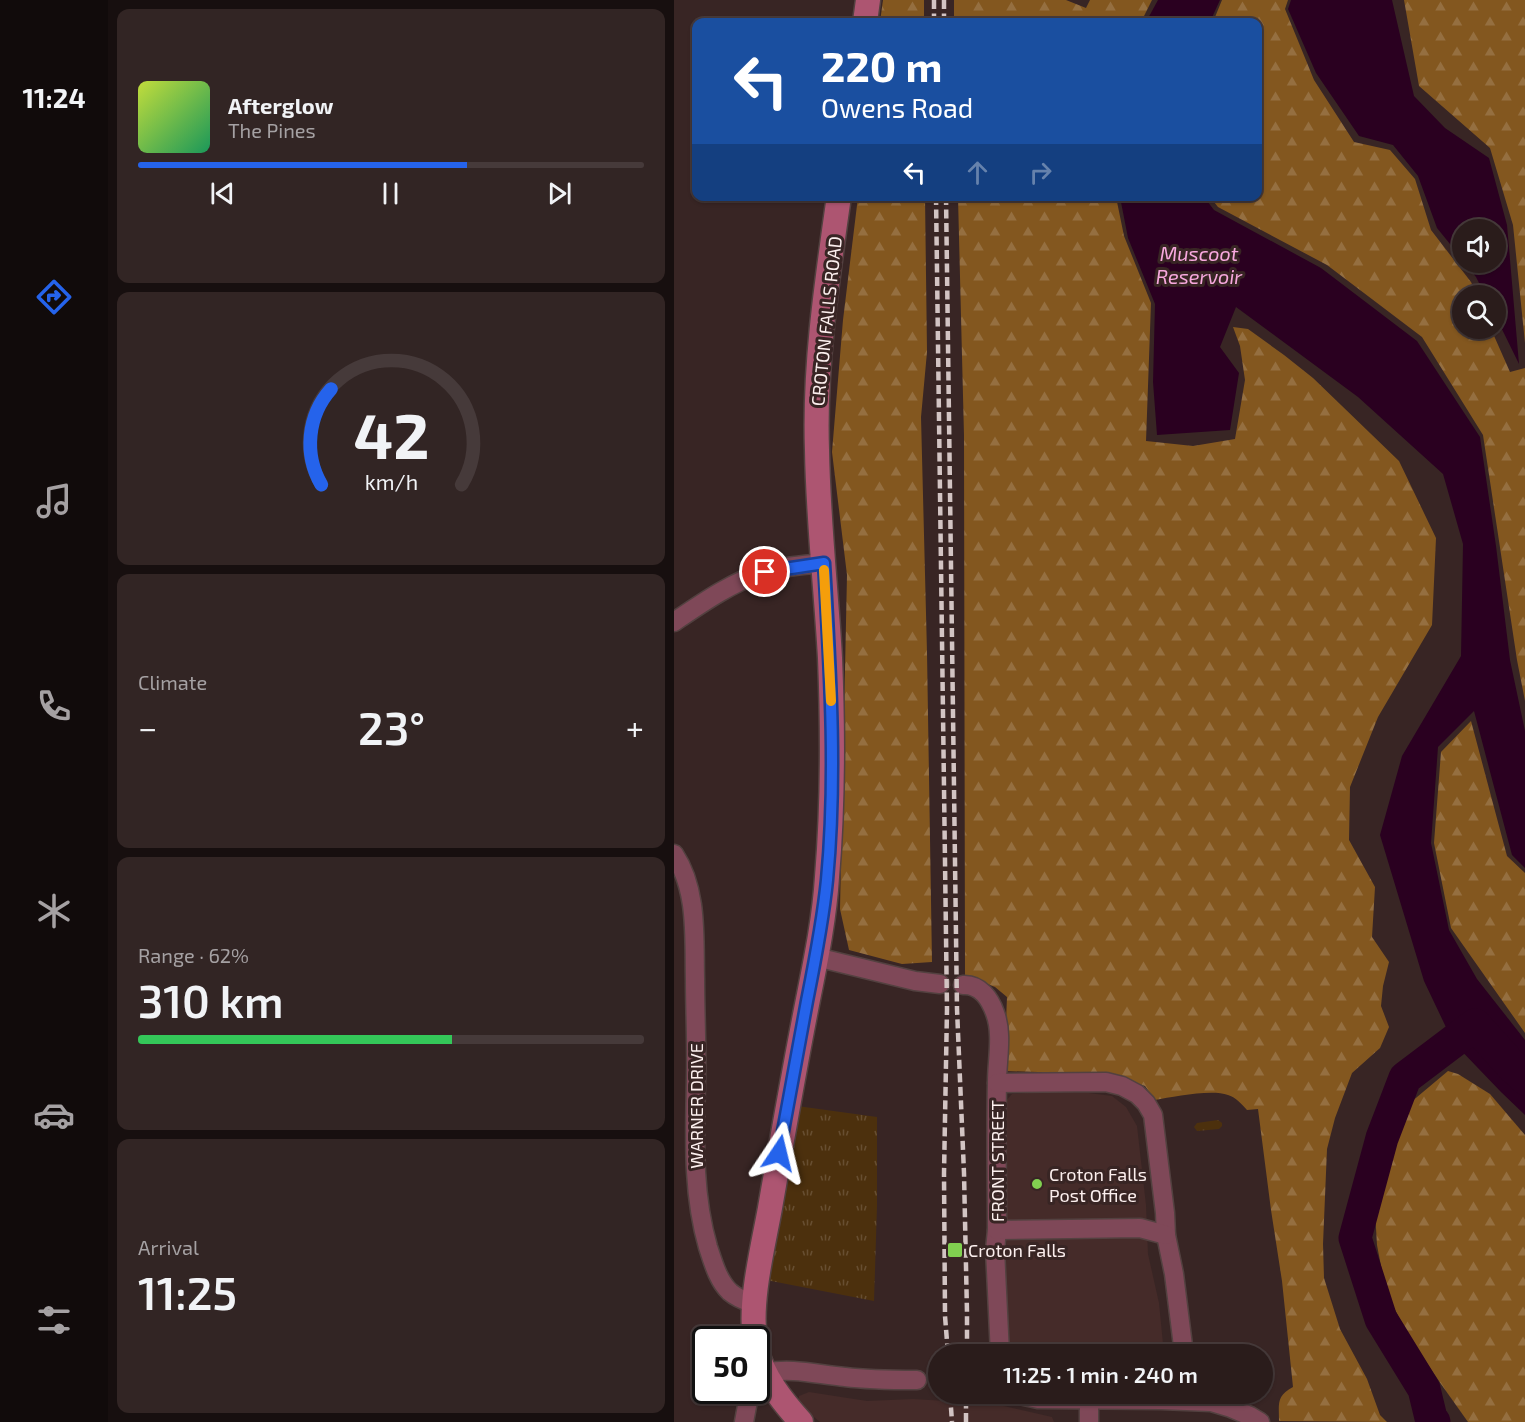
<!DOCTYPE html>
<meta charset="utf-8">
<style>
:root{--surface:#2a1c1b;--page:#322524;--text:#f1f3f6;--muted:#a5a1a3;--line:#463a3a;--accent:#2563eb}
body{margin:0;font-family:"Exo 2",sans-serif;background:var(--page);color:var(--text);height:100vh;display:flex;flex-direction:column;font-size:22px;white-space:nowrap}
*{box-sizing:border-box;margin:0}
p{font-size:20px;color:var(--muted)}
.icon{flex:none;width:33px;height:33px;fill:none;stroke:currentColor;stroke-width:2;stroke-linecap:round;stroke-linejoin:round}
.map{position:relative;flex:1;overflow:hidden}
.details{display:flex;flex-direction:column;gap:9px;padding:9px;background:#170f0f;width:566px}
.details>*{flex:none}
.guide{position:absolute;left:18px;top:18px;width:570px;height:183px;border-radius:12px;box-shadow:0 2px 4px #0004,0 0 0 2px var(--line);background:#1a4fa0;color:#fff;overflow:hidden}
.tools{position:absolute;left:778px;top:219px;display:grid;gap:12px}
.tools a{display:grid;place-items:center;width:54px;height:54px;border-radius:50%;background:var(--surface);box-shadow:0 2px 4px #0004,0 0 0 2px var(--line);font-size:30px}
.speed{position:absolute;left:18px;top:1326px;display:flex;gap:12px;font-size:30px;font-weight:700;text-align:center}
.speed>*{display:grid;place-content:center;width:78px;height:78px;border-radius:50%;background:var(--surface);box-shadow:0 2px 4px #0004,0 0 0 2px var(--line);line-height:1}
.speed .limit{border:3px solid #111;border-radius:9px;background:#fff;color:#111}
.pin{position:absolute;display:grid;place-items:center;width:51px;height:51px;color:#fff;margin:-26px;border:3px solid #fff;border-radius:50%;box-shadow:0 2px 6px #0007}
.me{position:absolute;width:66px;margin:-33px;rotate:10deg;stroke-linejoin:round;filter:drop-shadow(0 0 4px #0008)}
.turn{display:flex;align-items:center;gap:21px;height:126px;padding:0 30px;font-size:27px}
.turn .icon{width:78px;height:78px;stroke-width:2.5}
.turn b{display:block;font-size:42px;line-height:51px}
.lanes{display:flex;align-items:center;height:57px;padding:0 30px;background:#0003;justify-content:center;gap:30px;direction:ltr}
.lanes .off{opacity:.35}
.big{font-size:45px;font-weight:600;line-height:1.1}
.details .widget{flex:1;display:flex;flex-direction:column;justify-content:center;gap:9px;min-width:0;padding:0 21px;border-radius:12px;background:var(--page)}
.details .dial{align-items:center;gap:0}
.dial svg{height:156px;overflow:visible;fill:none;stroke:var(--line);stroke-width:7;stroke-linecap:round;text-anchor:middle}
.dial text{fill:var(--text);stroke:none}
.song{display:flex;align-items:center;gap:18px}
.cover{width:72px;height:72px;border-radius:9px;background:linear-gradient(135deg,hsl(70 70% 55%),hsl(150 70% 35%))}
.played{height:6px;border-radius:3px;background:linear-gradient(90deg,var(--accent) 65%,var(--line) 65%)}
.keys{display:flex;justify-content:space-around;direction:ltr}
.heat{display:flex;justify-content:space-between;align-items:center;font-size:33px;direction:ltr}
.charge{height:9px;border-radius:4px;background:linear-gradient(90deg,#34c759 62%,var(--line) 0)}
.trip{position:absolute;left:254px;top:1344px;width:345px;height:60px;border-radius:30px;background:var(--surface);box-shadow:0 2px 4px #0004,0 0 0 2px var(--line);font-weight:600;line-height:60px;text-align:center}
main{display:flex;flex:1;min-height:0}
.menu{display:flex;flex-direction:column;width:108px;justify-content:space-around;align-items:center;background:#110b0b;color:var(--muted)}
.menu .icon{width:42px;height:42px}
.menu .current{color:var(--accent)}
.menu b{font-size:27px;color:var(--text)}
.map>svg:first-child{display:block}
.built{fill:#452b29}
.grass{fill:url(#grass-tufts)}
.forest{fill:url(#forest-firs)}
.water{fill:#2a0020}
.lines{fill:none;stroke-linecap:round;stroke-linejoin:round}
.river{stroke:#2a0020;stroke-width:33}
.street-casing{stroke:#534140;stroke-width:21}
.secondary-casing{stroke:#534140;stroke-width:27}
.street{stroke:#7f4858;stroke-width:18}
.secondary{stroke:#ad5571;stroke-width:24}
.rail{stroke:#d2c4c3;stroke-width:4.5;stroke-dasharray:9 4.5;stroke-linecap:butt}
.route-casing{stroke:#184099;stroke-width:15}
.route{stroke:#2563eb;stroke-width:10}
.slow{stroke:#f59e0b;stroke-width:10}
.poi-dot{fill:#81d050;stroke:#382524;stroke-width:2}
.labels{text-anchor:middle;dominant-baseline:central;stroke-width:6;stroke-linejoin:round;paint-order:stroke}
.street-label{font-size:18px;fill:#fcefee;stroke:#382524}
.poi-label{font-size:18px;fill:#fcefee;stroke:#382524;text-anchor:start}
.water-label{font-size:20px;font-style:italic;fill:#f8a8de;stroke:#382524}
</style>
<main>
<nav class="menu">
<b>11:24</b>
<svg class="icon current" aria-label="directions" viewBox="0 0 24 24"><path d="M12 3l9 9-9 9-9-9zM9 14v-3h6M13 9l2 2-2 2"/></svg>
<svg class="icon" aria-label="music" viewBox="0 0 24 24"><path d="M9 18V5l10-2v13"/><circle cx="6" cy="18" r="3"/><circle cx="16" cy="16" r="3"/></svg>
<svg class="icon" aria-label="phone" viewBox="0 0 24 24"><path d="M5 4h4l2 5-3 2q2 4 5 5l2-3 5 2v4C11 20 4 13 5 4z"/></svg>
<svg class="icon" aria-label="climate" viewBox="0 0 24 24"><path d="M12 3v18M4 7l16 10M4 17L20 7"/></svg>
<svg class="icon" aria-label="car" viewBox="0 0 24 24"><path d="M5 17H2v-5l4-1 3-4h7l3 4 3 1v5h-3M9 17h6M6 11h13"/><circle cx="7" cy="17" r="2"/><circle cx="17" cy="17" r="2"/></svg>
<svg class="icon" aria-label="filters" viewBox="0 0 24 24"><path d="M4 7h16M4 17h16"/><circle cx="9" cy="7" r="2"/><circle cx="15" cy="17" r="2"/></svg>
</nav>
<section class="details">
<div class="widget">
<div class="song"><i class="cover"></i><div><b>Afterglow</b><p>The Pines</p></div></div>
<div class="played"></div>
<div class="keys"><svg class="icon" aria-label="previous" viewBox="0 0 24 24"><path d="M18 5L8 12l10 7zM5 5v14"/></svg><svg class="icon" aria-label="pause" viewBox="0 0 24 24"><path d="M8 5v14M16 5v14"/></svg><svg class="icon" aria-label="next" viewBox="0 0 24 24"><path d="M6 5l10 7-10 7zM19 5v14"/></svg></div>
</div>
<div class="widget dial"><svg viewBox="0 0 100 80">
<path d="M14 69A42 42 0 1 1 86 69"/>
<path d="M14 69A42 42 0 0 1 19 20" stroke="#2563eb"/>
<text x="50" y="56" font-size="32" font-weight="700">42</text>
<text x="50" y="72" font-size="11">km/h</text>
</svg></div>
<div class="widget"><p>Climate</p>
<div class="heat"><a>−</a><b class="big">23°</b><a>+</a></div>
</div>
<div class="widget"><p>Range · 62%</p><b class="big">310 km</b><div class="charge"></div></div>
<div class="widget"><p>Arrival</p><b class="big">11:25</b></div>
</section>
<div class="map">
<svg width="852" height="1422" viewBox="0 0 852 1422">
<defs>
<pattern id="grass-tufts" width="24" height="20" patternUnits="userSpaceOnUse" patternTransform="scale(1.5)"><rect width="24" height="20" fill="#4c300d"/><path d="M3 7l-1-3M5 7V3M7 7l1-3M15 17l-1-3M17 17v-4M19 17l1-3" fill="none" stroke="#674e31"/></pattern>
<pattern id="forest-firs" width="22" height="20" patternUnits="userSpaceOnUse" patternTransform="scale(1.5)"><rect width="22" height="20" fill="#83571f"/><path d="M5 1l3.5 6h-7zM16 11l3.5 6h-7z" fill="#956f40"/></pattern>
</defs>
<rect width="100%" height="100%" fill="#382524"/>
<g class="built">
<polygon points="364,1092 415,1093 438,1096 452,1107 463,1126 472,1205 474,1254 485,1303 490,1354 328,1354 325,1260 332,1251 334,1223 326,1221 327,1106 338,1094"/>
<polygon points="135,1392 193,1401 239,1399 321,1404 378,1417 380,1422 146,1422 124,1404 125,1396"/>
</g>
<g class="grass">
<polygon points="123,1106 203,1117 203,1206 200,1301 92,1280"/>
<polygon points="544,1120 548,1123 548,1126 545,1129 523,1131 520,1127 523,1123"/>
</g>
<g class="forest">
<polygon points="209,0 250,0 250,22 206,22"/>
<polygon points="280,0 392,0 412,8 416,0 478,0 467,22 280,22"/>
<polygon points="548,0 614,0 611,9 640,80 680,142 716,150 741,179 757,230 797,282 803,295 789,296 789,328 817,329 836,372 851,368 851,701 843,660 809,435 748,337 653,265 544,207 536,197 584,196 584,22 539,22"/>
<polygon points="730,0 851,0 851,343 839,225 816,148 745,86"/>
<polygon points="184,197 251,197 253,352 247,417 253,653 258,962 228,964 175,950 166,909 173,575 158,452 169,320"/>
<path d="M 284,197 L 442,197 L 450,236 L 477,303 L 472,441 L 519,446 L 561,439 L 571,380 L 566,346 L 559,327 L 574,329 L 610,355 L 639,378 L 725,461 L 762,538 L 758,625 L 704,717 L 676,787 L 675,840 L 701,887 L 698,937 L 715,962 L 709,986 L 707,1006 L 715,1027 L 706,1048 L 678,1073 L 661,1118 L 653,1149 L 649,1244 L 650,1278 L 666,1329 L 693,1379 L 706,1415 L 713,1422 L 605,1421 C 605,1404 602,1396 619,1387 L 608,1281 L 597,1210 L 584,1109 L 573,1110 C 568,1104 561,1097 554,1095 C 537,1089 499,1097 481,1100 L 471,1086 L 452,1080 L 424,1074 L 332,1071 L 332,1022 L 333,997 L 321,987 L 291,975 L 290,435 Z"/>
<polygon points="797,721 833,856 851,873 851,1033 777,928 760,843 767,752"/>
<polygon points="774,1071 784,1074 816,1094 851,1135 851,1422 794,1422 767,1384 734,1335 712,1292 703,1245 701,1211 713,1151 730,1108"/>
</g>
<g class="water">
<polygon points="484,0 546,0 536,22 472,22"/>
<polygon points="617,0 718,0 740,96 771,128 815,158 833,225 845,364 822,317 822,296 811,295 802,277 791,263 822,262 822,230 789,230 789,260 763,228 744,176 719,145 685,136 642,73 614,9"/>
<polygon points="446,197 530,197 540,210 647,268 743,341 806,437 822,546 836,660 851,731 851,868 838,855 800,711 764,747 757,843 775,930 803,979 851,1040 851,1115 827,1092 779,1042 750,981 706,835 728,756 787,656 789,544 769,474 684,397 562,307 546,347 565,373 556,430 483,435 479,382 481,304 454,238"/>
</g>
<g class="lines">
<polyline class="river" points="760,1422 757,1418 750,1389 707,1319 681,1238 708,1138 731,1078 801,1025 839,1067 852,1079"/>
<g class="street-casing">
<g id="street">
<path d="M 0,622 C 28,603 58,582 90,572 C 109,566 130,565 150,563"/>
<path d="M 0,854 C 24,890 20,937 21,979 C 21,1012 23,1046 22,1079 C 21,1136 18,1192 34,1247 C 39,1262 44,1281 56,1292 C 63,1298 71,1301 80,1304"/>
<polyline points="142,957 241,981 266,984"/>
<path d="M 289,985 C 306,984 316,999 321,1013 C 329,1034 323,1060 323,1082 C 322,1131 323,1181 323,1230 L 321,1250 L 326,1354"/>
<polyline points="323,1083 432,1082 448,1086 463,1094 472,1103 479,1115 491,1213 492,1235 500,1274 510,1354"/>
<polyline points="323,1230 466,1228 492,1235"/>
<path d="M 91,1373 C 118,1367 145,1375 171,1377 C 195,1380 219,1380 243,1380"/>
<polyline points="347,1394 350,1396 364,1399 487,1400 537,1402 557,1408 576,1416 586,1422"/>
<polyline points="415,1400 415,1422"/>
<polyline points="70,1422 76,1390"/>
</g>
</g>
<g class="secondary-casing">
<g id="secondary">
<polyline points="191,22 194,0"/>
<path d="M 81,1340 C 75,1301 89,1247 96,1208 C 107,1145 118,1082 130,1020 C 139,973 150,925 153,877 C 159,805 159,730 156,658 C 152,588 144,519 143,450 C 140,365 153,280 165,196"/>
<path d="M 82,1349 C 89,1377 108,1401 127,1422"/>
</g>
</g>
<use href="#street" class="street"/>
<use href="#secondary" class="secondary"/>
<g class="rail">
<polyline points="260,0 260,22"/>
<polyline points="270,0 270,22"/>
<polyline points="262,196 273,1009 270,1174 271,1316 274,1354"/>
<polyline points="272,196 283,1009 290,1173 293,1313 293,1354"/>
<polyline points="276,1394 278,1422"/>
<polyline points="292,1422 292,1394"/>
</g>
</g>
<g class="lines">
<g class="route-casing">
<path id="route" d="M 91,572 L 150,563 C 156,668 163,775 153,880 C 149,921 141,961 133,1001 C 124,1052 114,1102 105,1153"/>
</g>
<use href="#route" class="route"/>
<polyline class="slow" points="150,570 157,701"/>
</g>
<g class="poi-dot">
<circle cx="363" cy="1184" r="6"/>
<rect x="273" y="1242" width="16" height="16" rx="3"/>
</g>
<g class="labels">
<g class="street-label">
<text transform="translate(152 321) rotate(-84)">CROTON FALLS ROAD</text>
<text transform="translate(22 1106) rotate(-90)">WARNER DRIVE</text>
<text transform="translate(323 1161) rotate(-90)">FRONT STREET</text>
</g>
<g class="poi-label">
<text x="375" y="1174">Croton Falls<tspan x="375" dy="21">Post Office</tspan></text>
<text x="294" y="1250">Croton Falls</text>
</g>
<g class="water-label">
<text x="525" y="253">Muscoot<tspan x="525" dy="23">Reservoir</tspan></text>
</g>
</g>
</svg>
<div class="tools">
<a><svg class="icon" aria-label="sound" viewBox="0 0 24 24"><path d="M4 9h4l5-4v14l-5-4H4zM17 9q2 3 0 6"/></svg></a>
<a><svg class="icon" aria-label="search" viewBox="0 0 24 24"><circle cx="10" cy="10" r="6"/><path d="M15 15l6 6"/></svg></a>
</div>
<div class="speed"><div class="limit">50</div></div>
<div class="pin" style="left:91px;top:572px;background:#d93025"><svg class="icon" aria-label="arrive" viewBox="0 0 24 24"><path d="M6 21V4h12l-3 4 3 4H6"/></svg></div>
<svg class="me" style="left:105px;top:1153px" viewBox="-20 -20 40 40"><path d="M0-17L14 15 0 8-14 15z" fill="#2563eb" stroke="#fff" stroke-width="4"/></svg>
<div class="trip">11:25 · 1 min · 240 m</div>
<div class="guide">
<div class="turn"><svg class="icon" aria-label="left" viewBox="0 0 24 24"><path d="M17 20v-9H6M10 6l-5 5 5 5"/></svg><div><b>220 m</b>Owens Road</div></div>
<div class="lanes"><svg class="icon" aria-label="left" viewBox="0 0 24 24"><path d="M17 20v-9H6M10 6l-5 5 5 5"/></svg><svg class="icon off" aria-label="ahead" viewBox="0 0 24 24"><path d="M12 20V5M6 11l6-6 6 6"/></svg><svg class="icon off" aria-label="right" viewBox="0 0 24 24"><path d="M7 20v-9h11M14 6l5 5-5 5"/></svg></div>
</div>
</div>
</main>
